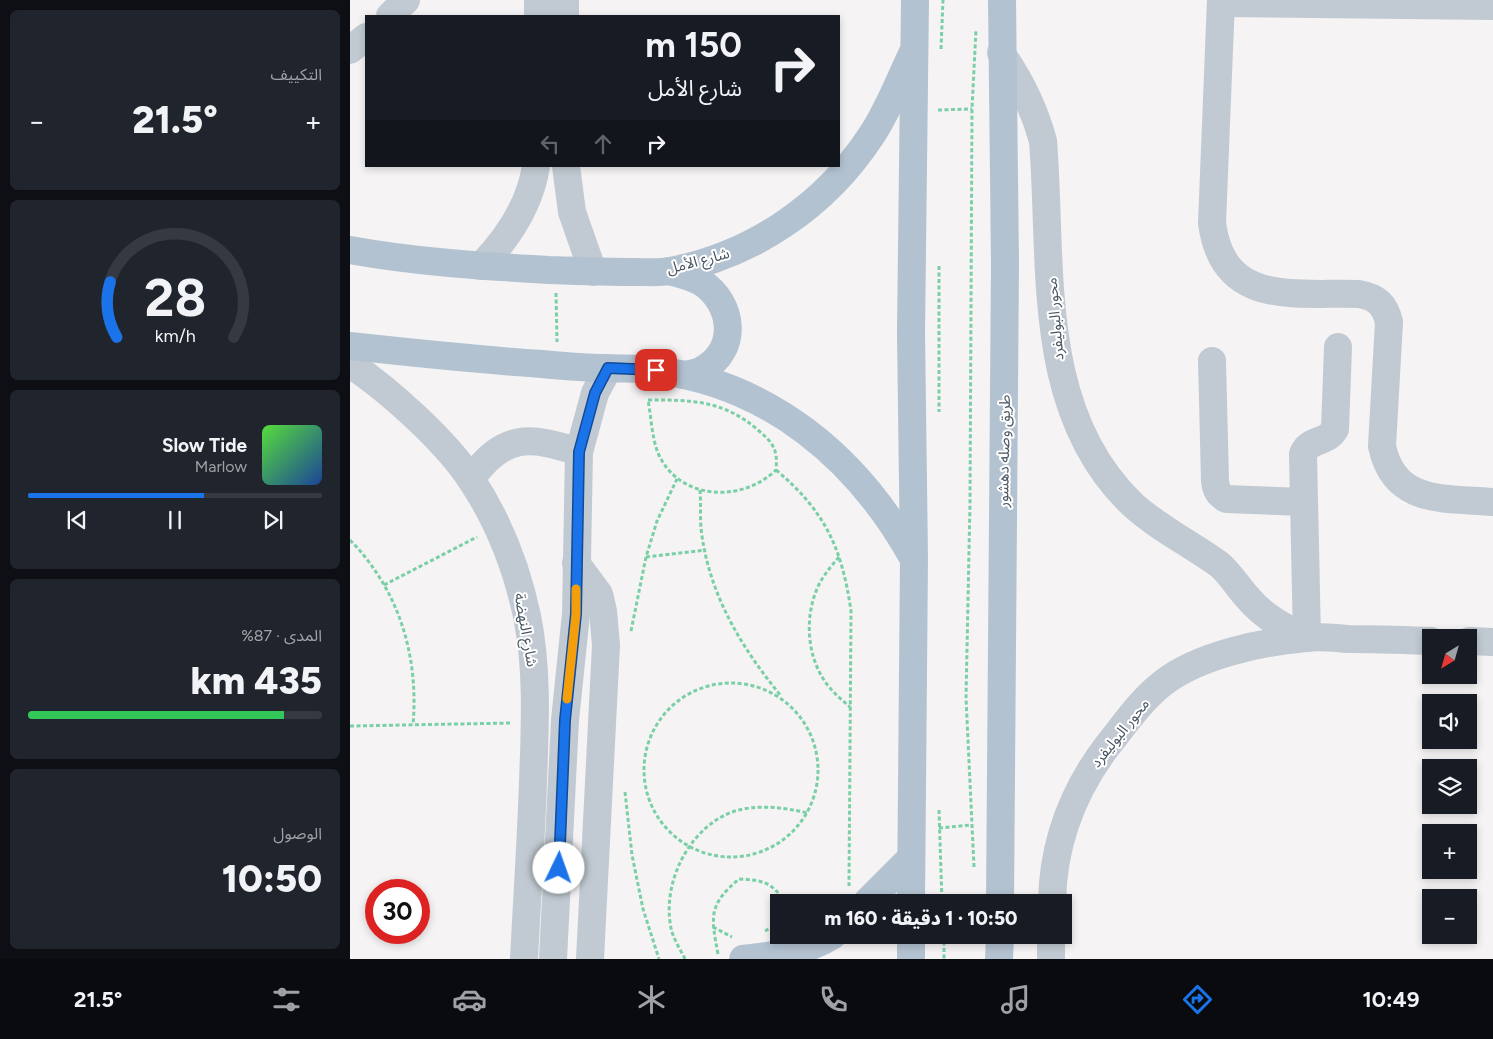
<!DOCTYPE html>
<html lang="ar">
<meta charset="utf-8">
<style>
:root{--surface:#171b24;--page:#20242c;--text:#f1f3f6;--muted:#9ea1a6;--line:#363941;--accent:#1a73e8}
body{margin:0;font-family:Figtree,"Noto Sans Arabic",sans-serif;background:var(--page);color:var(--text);direction:rtl;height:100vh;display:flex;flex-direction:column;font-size:19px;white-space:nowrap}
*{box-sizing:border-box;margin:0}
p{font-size:16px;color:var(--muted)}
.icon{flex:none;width:28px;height:28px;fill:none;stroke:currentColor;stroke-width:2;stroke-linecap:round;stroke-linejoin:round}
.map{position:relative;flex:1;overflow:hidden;direction:ltr}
.panel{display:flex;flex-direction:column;gap:10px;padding:10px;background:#0d0f14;width:350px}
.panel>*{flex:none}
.hud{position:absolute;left:15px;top:15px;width:475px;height:152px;border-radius:0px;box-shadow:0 2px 8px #0003;direction:rtl;background:#171b24;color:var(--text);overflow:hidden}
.needle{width:32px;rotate:217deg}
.buttons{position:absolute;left:1072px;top:629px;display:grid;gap:10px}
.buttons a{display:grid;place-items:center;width:55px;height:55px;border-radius:0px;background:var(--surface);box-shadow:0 2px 8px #0003;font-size:25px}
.speed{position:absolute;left:15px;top:879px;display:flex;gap:10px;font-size:25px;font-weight:700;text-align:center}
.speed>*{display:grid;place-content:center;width:65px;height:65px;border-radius:50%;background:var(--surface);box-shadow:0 2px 8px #0003;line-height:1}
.speed .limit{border:8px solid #d22;background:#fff;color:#111}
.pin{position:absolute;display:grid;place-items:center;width:42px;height:42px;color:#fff;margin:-21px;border-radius:10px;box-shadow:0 2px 8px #0006}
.me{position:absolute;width:55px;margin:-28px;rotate:3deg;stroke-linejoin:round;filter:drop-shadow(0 0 4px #0008)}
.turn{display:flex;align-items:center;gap:18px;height:105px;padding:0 15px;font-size:22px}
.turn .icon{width:65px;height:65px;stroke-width:2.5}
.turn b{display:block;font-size:35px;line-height:42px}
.lanes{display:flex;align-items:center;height:48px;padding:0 15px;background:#0003;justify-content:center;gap:25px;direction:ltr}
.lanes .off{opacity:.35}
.big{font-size:38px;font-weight:800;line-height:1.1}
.panel .tile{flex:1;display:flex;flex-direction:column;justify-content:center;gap:8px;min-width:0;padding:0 18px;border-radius:8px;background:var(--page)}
.panel .dial{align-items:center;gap:0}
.dial svg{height:130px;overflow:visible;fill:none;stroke:var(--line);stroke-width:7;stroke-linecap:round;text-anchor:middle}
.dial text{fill:var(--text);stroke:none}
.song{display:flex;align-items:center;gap:15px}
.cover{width:60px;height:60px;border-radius:8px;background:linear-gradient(135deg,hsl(110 70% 55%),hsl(220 70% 35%))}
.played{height:5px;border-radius:2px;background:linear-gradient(90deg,var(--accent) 60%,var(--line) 60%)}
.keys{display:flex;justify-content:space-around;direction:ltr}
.heat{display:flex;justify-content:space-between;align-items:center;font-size:28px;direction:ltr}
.charge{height:8px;border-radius:4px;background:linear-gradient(90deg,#34c759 87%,var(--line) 0)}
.trip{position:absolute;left:420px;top:894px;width:302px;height:50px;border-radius:0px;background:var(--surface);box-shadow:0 2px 8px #0003;font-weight:800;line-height:50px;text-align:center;direction:rtl}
.tabs{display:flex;height:80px;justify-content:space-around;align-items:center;background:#090b0e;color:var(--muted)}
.tabs .icon{width:35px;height:35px}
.tabs .on{color:var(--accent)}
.tabs b{font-size:22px;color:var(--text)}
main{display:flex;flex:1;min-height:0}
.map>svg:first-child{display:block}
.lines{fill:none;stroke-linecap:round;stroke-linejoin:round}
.path{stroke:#7ad0a6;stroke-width:3;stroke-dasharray:4 2.5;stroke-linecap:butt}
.minor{stroke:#c1cad2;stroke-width:28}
.major{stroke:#b3c2d1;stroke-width:28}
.route-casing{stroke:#114b97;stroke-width:12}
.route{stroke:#1a73e8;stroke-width:9}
.slow{stroke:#f59e0b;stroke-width:9}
.labels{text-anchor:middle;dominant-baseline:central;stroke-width:4;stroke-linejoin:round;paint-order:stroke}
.street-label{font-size:15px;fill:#4a5661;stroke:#fff}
</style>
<main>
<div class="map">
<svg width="1143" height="959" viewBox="0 0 1143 959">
<rect width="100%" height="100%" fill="#f5f3f3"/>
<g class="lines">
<g class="path">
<polyline points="591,49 593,0"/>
<polyline points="588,110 622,109"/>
<polyline points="589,266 589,412"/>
<polyline points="206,293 207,342"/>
<path d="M 298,400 C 342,400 373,400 408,430 C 423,443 428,449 426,470 C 392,503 329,501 308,453 C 302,438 301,416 298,400 Z"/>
<path d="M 426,470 C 475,511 492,548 501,611 L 499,886"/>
<path d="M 350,490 C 351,503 350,516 351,528 C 358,593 391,647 431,696"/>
<path d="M 0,540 C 49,590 69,656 63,725"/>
<polyline points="296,557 356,550"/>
<path d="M 489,557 C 483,564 477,571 472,579 C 453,611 455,659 480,688 C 486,695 493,701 500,707"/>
<polyline points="34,585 127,537"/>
<polyline points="281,631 296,557 307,521 327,479"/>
<circle cx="381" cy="770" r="87"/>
<polyline points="0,726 162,723"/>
<polyline points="275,792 282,855 293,909 309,959"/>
<polyline points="589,810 592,902"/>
<polyline points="589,828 621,825"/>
<polyline points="624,867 616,698 620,503 622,109 626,29"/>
<polyline points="363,927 382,937"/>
<polyline points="415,931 425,925 429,918"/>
<polyline points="594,935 594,959"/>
<path d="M 368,954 C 361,917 358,905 389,879 C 412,880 422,882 435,902"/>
<path d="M 335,959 C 330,949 323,938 321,928 C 311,880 343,819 393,809 C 416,805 435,808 458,813"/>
</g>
<g class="minor">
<polyline points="188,0 188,16"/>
<path d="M 871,0 L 862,223 C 873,307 944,292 1009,294 C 1027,297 1035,305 1039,322 L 1032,446 C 1044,505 1095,498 1143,502"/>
<polyline points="871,3 1143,6"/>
<polyline points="40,16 56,0"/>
<polyline points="215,16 215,0"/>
<polyline points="0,50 16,37"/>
<path d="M 651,53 C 671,81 684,108 693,141 C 703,264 684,410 782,504 C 808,528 841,544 870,565 C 881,575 888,587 898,598 C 914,617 934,628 957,638"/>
<polyline points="216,166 222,212 243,272"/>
<path d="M 131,266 C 158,238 180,206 186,166"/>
<path d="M 862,361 L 865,481 C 866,490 868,494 876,499 L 954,502"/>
<path d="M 0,364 C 39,390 96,441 122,481 C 149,522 167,569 177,616 C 188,670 185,727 183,782 C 181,841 177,900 174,959"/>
<path d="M 121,479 C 154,433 179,436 229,452"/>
<polyline points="226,563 249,594 253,611 256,645 240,959"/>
<path d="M 957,638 L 953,454 C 959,438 977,444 985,429 L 988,347"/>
<polyline points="1119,641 1143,642"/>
<path d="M 702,902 C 703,844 722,792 758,745 C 775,724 791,700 813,683 C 849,655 912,642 956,638 C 970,636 984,638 998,639 C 1026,639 1053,640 1081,641"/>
<polyline points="203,959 215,720 226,614 229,452 245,393 258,369"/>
<polyline points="701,959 701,935"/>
</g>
<g class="major">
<path d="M 0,250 C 66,262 132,266 199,270 C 228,271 257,272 286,272 C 297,272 309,273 320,271 C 403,255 475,206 521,136 C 538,111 549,81 562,54"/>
<path d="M 319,271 C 330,274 341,276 351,282 C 384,303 389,350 352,370 C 347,373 340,374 334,375"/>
<path d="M 0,346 C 64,353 128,360 192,364 C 213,366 235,368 256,368 C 273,369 289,368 305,370 C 420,384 507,458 562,556"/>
<polyline points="517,902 561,858"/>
<polyline points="561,902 564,558 561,333 565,0"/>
<polyline points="650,902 655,263 652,0"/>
<path d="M 393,959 C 424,955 456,953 483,935"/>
<polyline points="561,959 561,935"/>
<polyline points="649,959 650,935"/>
</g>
</g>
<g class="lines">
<g class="route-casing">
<polyline id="route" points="209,868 215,720 226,614 229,452 245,393 258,368 306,370"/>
</g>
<use href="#route" class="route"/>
<polyline class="slow" points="217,699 226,614 226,589"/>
</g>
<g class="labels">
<g class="street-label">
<text transform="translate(348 261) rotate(-15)">شارع الأمل</text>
<text transform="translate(705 319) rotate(-95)">محور البوليفرد</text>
<text transform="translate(654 451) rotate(-89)">طريق وصله دهشور</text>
<text transform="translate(176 630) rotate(80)">شارع النهضة</text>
<text transform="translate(770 733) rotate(-51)">محور البوليفرد</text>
</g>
</g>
</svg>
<div class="buttons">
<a><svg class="needle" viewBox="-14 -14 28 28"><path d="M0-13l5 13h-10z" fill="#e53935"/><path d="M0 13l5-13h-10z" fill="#9ea1a6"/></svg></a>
<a><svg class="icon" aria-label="sound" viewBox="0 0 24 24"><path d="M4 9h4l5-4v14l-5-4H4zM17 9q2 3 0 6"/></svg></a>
<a><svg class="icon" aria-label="layers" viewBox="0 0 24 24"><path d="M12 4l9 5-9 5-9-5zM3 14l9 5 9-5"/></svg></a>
<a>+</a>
<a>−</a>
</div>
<div class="speed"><div class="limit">30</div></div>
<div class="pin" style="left:306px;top:370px;background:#d93025"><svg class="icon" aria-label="arrive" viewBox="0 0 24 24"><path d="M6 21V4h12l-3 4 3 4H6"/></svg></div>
<svg class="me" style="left:209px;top:868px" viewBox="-20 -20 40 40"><circle r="19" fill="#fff"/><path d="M0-13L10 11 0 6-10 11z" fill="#1a73e8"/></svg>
<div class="trip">10:50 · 1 دقيقة · 160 m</div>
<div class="hud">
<div class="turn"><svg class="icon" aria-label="right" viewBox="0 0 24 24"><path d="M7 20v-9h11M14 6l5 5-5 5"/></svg><div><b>150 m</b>شارع الأمل</div></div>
<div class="lanes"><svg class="icon off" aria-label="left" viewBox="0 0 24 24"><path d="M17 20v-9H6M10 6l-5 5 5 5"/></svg><svg class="icon off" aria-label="ahead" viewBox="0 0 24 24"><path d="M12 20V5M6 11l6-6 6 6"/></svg><svg class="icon" aria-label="right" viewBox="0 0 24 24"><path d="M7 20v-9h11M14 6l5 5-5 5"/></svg></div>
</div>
</div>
<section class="panel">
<div class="tile"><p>التكييف</p>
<div class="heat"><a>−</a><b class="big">21.5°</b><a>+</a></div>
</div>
<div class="tile dial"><svg viewBox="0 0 100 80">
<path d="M14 69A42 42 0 1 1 86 69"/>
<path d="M14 69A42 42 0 0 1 10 35" stroke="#1a73e8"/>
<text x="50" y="56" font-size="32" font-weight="700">28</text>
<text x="50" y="72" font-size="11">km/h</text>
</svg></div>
<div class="tile">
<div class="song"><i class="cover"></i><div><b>Slow Tide</b><p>Marlow</p></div></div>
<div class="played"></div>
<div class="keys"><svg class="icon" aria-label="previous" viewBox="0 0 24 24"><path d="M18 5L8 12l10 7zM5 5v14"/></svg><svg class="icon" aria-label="pause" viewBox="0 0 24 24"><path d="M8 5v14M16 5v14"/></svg><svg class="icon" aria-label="next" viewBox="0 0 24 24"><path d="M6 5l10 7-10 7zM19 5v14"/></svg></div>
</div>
<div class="tile"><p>المدى · 87%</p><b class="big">435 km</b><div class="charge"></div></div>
<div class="tile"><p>الوصول</p><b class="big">10:50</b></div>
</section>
</main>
<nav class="tabs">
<b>10:49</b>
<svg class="icon on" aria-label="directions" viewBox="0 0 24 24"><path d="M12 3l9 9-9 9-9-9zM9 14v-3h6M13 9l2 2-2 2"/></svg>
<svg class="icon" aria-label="music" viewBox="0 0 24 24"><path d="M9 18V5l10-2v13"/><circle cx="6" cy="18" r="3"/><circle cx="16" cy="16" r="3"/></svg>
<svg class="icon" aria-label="phone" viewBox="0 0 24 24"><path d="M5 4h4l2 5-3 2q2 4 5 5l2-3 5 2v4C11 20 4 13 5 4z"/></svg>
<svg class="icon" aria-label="climate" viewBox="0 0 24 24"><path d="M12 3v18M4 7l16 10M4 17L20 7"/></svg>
<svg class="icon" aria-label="car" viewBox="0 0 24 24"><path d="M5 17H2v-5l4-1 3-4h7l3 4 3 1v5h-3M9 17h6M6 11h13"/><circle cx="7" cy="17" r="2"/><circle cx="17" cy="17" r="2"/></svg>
<svg class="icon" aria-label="filters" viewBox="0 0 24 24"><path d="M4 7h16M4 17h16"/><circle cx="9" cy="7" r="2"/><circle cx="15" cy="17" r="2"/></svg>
<b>21.5°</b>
</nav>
